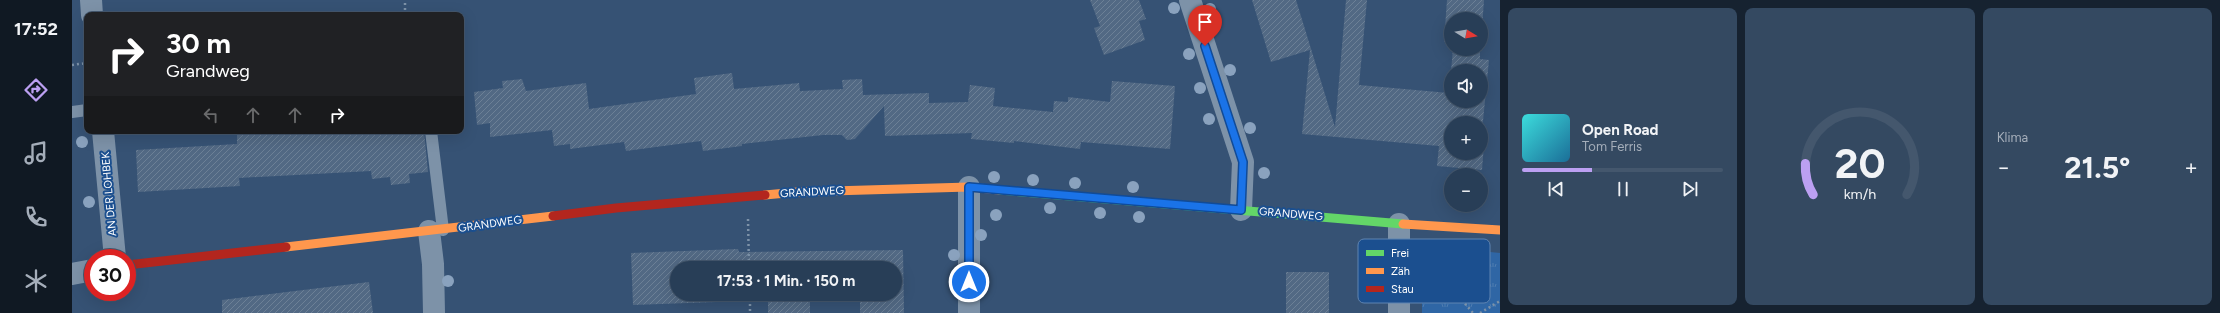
<!DOCTYPE html>
<html lang="de">
<meta charset="utf-8">
<style>
:root{--surface:#283e57;--page:#344961;--text:#f1f3f6;--muted:#a5aeba;--line:#44576d;--accent:#bca0f2}
body{margin:0;font-family:Figtree,sans-serif;background:var(--page);color:var(--text);height:100vh;display:flex;flex-direction:column;font-size:15px;white-space:nowrap}
*{box-sizing:border-box;margin:0}
p{font-size:13px;color:var(--muted)}
.icon{flex:none;width:22px;height:22px;fill:none;stroke:currentColor;stroke-width:2;stroke-linecap:round;stroke-linejoin:round}
.map{position:relative;flex:1;overflow:hidden}
.drawer{display:flex;flex-direction:column;gap:8px;padding:8px;background:#162230;width:720px}
.drawer>*{flex:none}
.guide{position:absolute;left:12px;top:12px;width:380px;height:122px;border-radius:8px;box-shadow:0 4px 16px #0002,0 0 0 1px var(--line);background:#202124;color:#fff;overflow:hidden}
.needle{width:26px;rotate:101deg}
.buttons{position:absolute;left:1372px;top:12px;display:grid;gap:8px}
.buttons a{display:grid;place-items:center;width:44px;height:44px;border-radius:50%;background:var(--surface);box-shadow:0 4px 16px #0002,0 0 0 1px var(--line);font-size:20px}
.speed{position:absolute;left:12px;top:249px;display:flex;gap:8px;font-size:20px;font-weight:700;text-align:center}
.speed>*{display:grid;place-content:center;width:52px;height:52px;border-radius:50%;background:var(--surface);box-shadow:0 4px 16px #0002,0 0 0 1px var(--line);line-height:1}
.speed .limit{border:6px solid #d22;background:#fff;color:#111}
.pin{position:absolute;display:grid;place-items:center;width:34px;height:34px;color:#fff;margin:-41px -17px;border-radius:50% 50% 50% 0;rotate:-45deg;box-shadow:0 0 4px #0007}
.pin .icon{rotate:45deg}
.me{position:absolute;width:44px;margin:-22px;rotate:0deg;stroke-linejoin:round;filter:drop-shadow(0 0 3px #0008)}
.turn{display:flex;align-items:center;gap:14px;height:84px;padding:0 16px;font-size:18px}
.turn .icon{width:52px;height:52px;stroke-width:2.5}
.turn b{display:block;font-size:28px;line-height:34px}
.lanes{display:flex;align-items:center;height:38px;padding:0 16px;background:#0003;justify-content:center;gap:20px;direction:ltr}
.lanes .off{opacity:.35}
.big{font-size:30px;font-weight:700;line-height:1.1}
.drawer .tile{flex:1;display:flex;flex-direction:column;justify-content:center;gap:6px;min-width:0;padding:0 14px;border-radius:8px;background:var(--page)}
.drawer .dial{align-items:center;gap:0}
.dial svg{height:104px;overflow:visible;fill:none;stroke:var(--line);stroke-width:7;stroke-linecap:round;text-anchor:middle}
.dial text{fill:var(--text);stroke:none}
.song{display:flex;align-items:center;gap:12px}
.cover{width:48px;height:48px;border-radius:6px;background:linear-gradient(135deg,hsl(180 70% 55%),hsl(200 70% 35%))}
.played{height:4px;border-radius:2px;background:linear-gradient(90deg,var(--accent) 35%,var(--line) 35%)}
.keys{display:flex;justify-content:space-around;direction:ltr}
.heat{display:flex;justify-content:space-between;align-items:center;font-size:22px;direction:ltr}
.drawer .tiles{flex:1;display:grid;gap:8px;grid-template-columns:repeat(3,1fr)}
.trip{position:absolute;left:598px;top:261px;width:232px;height:40px;border-radius:20px;background:var(--surface);box-shadow:0 4px 16px #0002,0 0 0 1px var(--line);font-weight:700;line-height:40px;text-align:center}
main{display:flex;flex:1;min-height:0}
.tabs{display:flex;flex-direction:column;width:72px;justify-content:space-around;align-items:center;background:#101923;color:var(--muted)}
.tabs .icon{width:28px;height:28px}
.tabs .on{color:var(--accent)}
.tabs b{font-size:18px;color:var(--text)}
.map>svg:first-child{display:block}
.grass{fill:url(#grass-tufts)}
.building{fill:url(#building-hatch);fill-rule:evenodd}
.lines{fill:none;stroke-linecap:round;stroke-linejoin:round}
.path{stroke:#7d92a8;stroke-width:2.5;stroke-dasharray:2 3;stroke-linecap:butt}
.lane{stroke:#7d92a8;stroke-width:12}
.street{stroke:#7d92a8;stroke-width:22}
.fast{stroke:#63d668;stroke-width:9}
.slow{stroke:#ff974d;stroke-width:9}
.jam{stroke:#b3261e;stroke-width:9}
.tree{fill:#8aa2be}
.route-casing{stroke:#114b97;stroke-width:10}
.route{stroke:#1a73e8;stroke-width:7}
.labels{text-anchor:middle;dominant-baseline:central;stroke-width:4;stroke-linejoin:round;paint-order:stroke}
.street-label{font-size:11px;fill:#fff;stroke:#1b4f8f}
.key{fill:#1b4f8f;stroke:#5f84b1;stroke-width:1}
.key-label{font-size:11px;fill:#fff}
</style>
<main>
<nav class="tabs">
<b>17:52</b>
<svg class="icon on" aria-label="directions" viewBox="0 0 24 24"><path d="M12 3l9 9-9 9-9-9zM9 14v-3h6M13 9l2 2-2 2"/></svg>
<svg class="icon" aria-label="music" viewBox="0 0 24 24"><path d="M9 18V5l10-2v13"/><circle cx="6" cy="18" r="3"/><circle cx="16" cy="16" r="3"/></svg>
<svg class="icon" aria-label="phone" viewBox="0 0 24 24"><path d="M5 4h4l2 5-3 2q2 4 5 5l2-3 5 2v4C11 20 4 13 5 4z"/></svg>
<svg class="icon" aria-label="climate" viewBox="0 0 24 24"><path d="M12 3v18M4 7l16 10M4 17L20 7"/></svg>
</nav>
<div class="map">
<svg width="1428" height="313" viewBox="0 0 1428 313">
<defs>
<pattern id="grass-tufts" width="24" height="20" patternUnits="userSpaceOnUse"><rect width="24" height="20" fill="#2f66a5"/><path d="M3 7l-1-3M5 7V3M7 7l1-3M15 17l-1-3M17 17v-4M19 17l1-3" fill="none" stroke="#4e7db2"/></pattern>
<pattern id="building-hatch" width="6" height="6" patternUnits="userSpaceOnUse"><rect width="6" height="6" fill="#526984"/><path d="M-1 1l2-2M0 6l6-6M5 7l2-2" fill="none" stroke="#6c8096"/></pattern>
</defs>
<rect width="100%" height="100%" fill="#365274"/>
<polygon class="grass" points="1367,247 1428,253 1428,313 1350,313 1350,272"/>
<g class="building">
<polygon points="1018,0 1067,0 1074,19 1067,21 1073,40 1032,55 1022,28 1028,26"/>
<path d="M 1180,0 L 1224,0 L 1263,127 L 1274,0 L 1295,0 L 1287,85 L 1377,93 L 1379,74 L 1379,101 L 1409,101 L 1409,71 L 1379,71 L 1381,49 L 1408,49 L 1408,59 L 1417,60 L 1410,131 L 1413,132 L 1410,170 L 1365,166 L 1367,146 L 1230,134 L 1238,50 L 1199,62 ZM 1379,123 L 1409,123 L 1409,153 L 1379,153 Z"/>
<polygon points="1375,0 1412,0 1409,42 1409,19 1379,19 1379,42 1372,42"/>
<polygon points="660,73 662,89 727,83 728,91 771,89 770,80 790,79 791,95 857,93 857,103 896,102 898,85 923,88 921,106 981,112 982,101 996,102 996,97 1038,102 1040,81 1103,86 1098,149 1009,142 1008,149 942,141 942,143 899,139 900,133 813,136 812,106 783,139 775,140 770,135 751,135 670,144 670,146 631,151 629,141 554,151 552,142 498,149 498,144 482,146 480,130 418,137 418,123 405,125 402,92 431,88 430,81 450,79 454,91 514,83 517,109 624,94 622,78"/>
<polygon points="230,131 352,131 356,172 337,174 338,183 319,185 318,177 300,179 299,171 167,178 168,186 66,192 64,150 165,144 165,134"/>
<path d="M 666,249 L 667,252 L 831,250 L 832,313 L 788,313 L 788,300 L 738,301 L 738,313 L 696,313 L 696,300 L 561,305 L 559,253 ZM 605,268 L 823,268 L 823,294 L 605,294 Z"/>
<rect x="1214" y="272" width="43" height="41"/>
<polygon points="297,282 301,313 150,313 150,300"/>
</g>
<g class="lines">
<g class="path">
<polyline points="333,15 333,0"/>
<polyline points="0,65 15,63"/>
<polyline points="676,219 677,268"/>
<polyline points="1351,254 1401,313"/>
<polyline points="678,294 678,313"/>
<polyline points="1408,313 1428,301"/>
</g>
<g class="lane">
<polyline points="0,112 15,110"/>
<polyline points="359,131 371,230"/>
</g>
<g class="street">
<polyline points="19,0 20,15"/>
<polyline points="1118,0 1171,162 1169,210"/>
<polyline points="31,131 43,258"/>
<polyline points="897,187 897,313"/>
<polyline points="357,231 361,264 362,313"/>
<polyline points="0,274 21,270"/>
<polyline points="1327,313 1327,224"/>
</g>
<polyline class="fast" points="927,190 1331,224"/>
<g class="slow">
<polyline points="693,195 725,192 897,187 927,190"/>
<polyline points="1331,224 1428,230"/>
<polyline points="214,247 481,216"/>
</g>
<g class="jam">
<polyline points="481,216 544,208 693,195"/>
<polyline points="55,265 214,247"/>
</g>
</g>
<g class="tree">
<circle cx="1102" cy="8" r="6"/>
<circle cx="1138" cy="9" r="6"/>
<circle cx="1117" cy="54" r="6"/>
<circle cx="1158" cy="70" r="6"/>
<circle cx="1128" cy="88" r="6"/>
<circle cx="1137" cy="119" r="6"/>
<circle cx="1178" cy="128" r="6"/>
<circle cx="10" cy="142" r="6"/>
<circle cx="1192" cy="173" r="6"/>
<circle cx="922" cy="177" r="6"/>
<circle cx="961" cy="180" r="6"/>
<circle cx="1003" cy="183" r="6"/>
<circle cx="1061" cy="187" r="6"/>
<circle cx="17" cy="202" r="6"/>
<circle cx="978" cy="208" r="6"/>
<circle cx="1028" cy="213" r="6"/>
<circle cx="924" cy="215" r="6"/>
<circle cx="1067" cy="217" r="6"/>
<circle cx="909" cy="235" r="6"/>
<circle cx="882" cy="255" r="6"/>
<circle cx="376" cy="281" r="6"/>
</g>
<g class="lines">
<g class="route-casing">
<polyline id="route" points="897,282 897,187 1169,210 1171,162 1133,46"/>
</g>
<use href="#route" class="route"/>
</g>
<g class="labels">
<g class="street-label">
<text transform="translate(740 192) rotate(-3)">GRANDWEG</text>
<text transform="translate(37 194) rotate(-95)">AN DER LOHBEK</text>
<text transform="translate(1219 214) rotate(5)">GRANDWEG</text>
<text transform="translate(418 224) rotate(-8)">GRANDWEG</text>
</g>
</g>
<rect x="1286" y="239" width="132" height="64" rx="6" class="key"/>
<rect x="1294" y="250" width="18" height="6" fill="#63d668"/>
<rect x="1294" y="268" width="18" height="6" fill="#ff974d"/>
<rect x="1294" y="286" width="18" height="6" fill="#b3261e"/>
<g class="key-label">
<text x="1319" y="257">Frei</text>
<text x="1319" y="275">Zäh</text>
<text x="1319" y="293">Stau</text>
</g>
</svg>
<div class="buttons">
<a><svg class="needle" viewBox="-14 -14 28 28"><path d="M0-13l5 13h-10z" fill="#e53935"/><path d="M0 13l5-13h-10z" fill="#a5aeba"/></svg></a>
<a><svg class="icon" aria-label="sound" viewBox="0 0 24 24"><path d="M4 9h4l5-4v14l-5-4H4zM17 9q2 3 0 6"/></svg></a>
<a>+</a>
<a>−</a>
</div>
<div class="speed"><div class="limit">30</div></div>
<div class="pin" style="left:1133px;top:46px;background:#d93025"><svg class="icon" aria-label="arrive" viewBox="0 0 24 24"><path d="M6 21V4h12l-3 4 3 4H6"/></svg></div>
<svg class="me" style="left:897px;top:282px" viewBox="-20 -20 40 40"><circle r="17" fill="#1a73e8" stroke="#fff" stroke-width="3"/><path d="M0-11L8 9 0 5-8 9z" fill="#fff"/></svg>
<div class="trip">17:53 · 1 Min. · 150 m</div>
<div class="guide">
<div class="turn"><svg class="icon" aria-label="right" viewBox="0 0 24 24"><path d="M7 20v-9h11M14 6l5 5-5 5"/></svg><div><b>30 m</b>Grandweg</div></div>
<div class="lanes"><svg class="icon off" aria-label="left" viewBox="0 0 24 24"><path d="M17 20v-9H6M10 6l-5 5 5 5"/></svg><svg class="icon off" aria-label="ahead" viewBox="0 0 24 24"><path d="M12 20V5M6 11l6-6 6 6"/></svg><svg class="icon off" aria-label="ahead" viewBox="0 0 24 24"><path d="M12 20V5M6 11l6-6 6 6"/></svg><svg class="icon" aria-label="right" viewBox="0 0 24 24"><path d="M7 20v-9h11M14 6l5 5-5 5"/></svg></div>
</div>
</div>
<section class="drawer">
<div class="tiles">
<div class="tile">
<div class="song"><i class="cover"></i><div><b>Open Road</b><p>Tom Ferris</p></div></div>
<div class="played"></div>
<div class="keys"><svg class="icon" aria-label="previous" viewBox="0 0 24 24"><path d="M18 5L8 12l10 7zM5 5v14"/></svg><svg class="icon" aria-label="pause" viewBox="0 0 24 24"><path d="M8 5v14M16 5v14"/></svg><svg class="icon" aria-label="next" viewBox="0 0 24 24"><path d="M6 5l10 7-10 7zM19 5v14"/></svg></div>
</div>
<div class="tile dial"><svg viewBox="0 0 100 80">
<path d="M14 69A42 42 0 1 1 86 69"/>
<path d="M14 69A42 42 0 0 1 8 45" stroke="#bca0f2"/>
<text x="50" y="56" font-size="32" font-weight="700">20</text>
<text x="50" y="72" font-size="11">km/h</text>
</svg></div>
<div class="tile"><p>Klima</p>
<div class="heat"><a>−</a><b class="big">21.5°</b><a>+</a></div>
</div>
</div>
</section>
</main>
